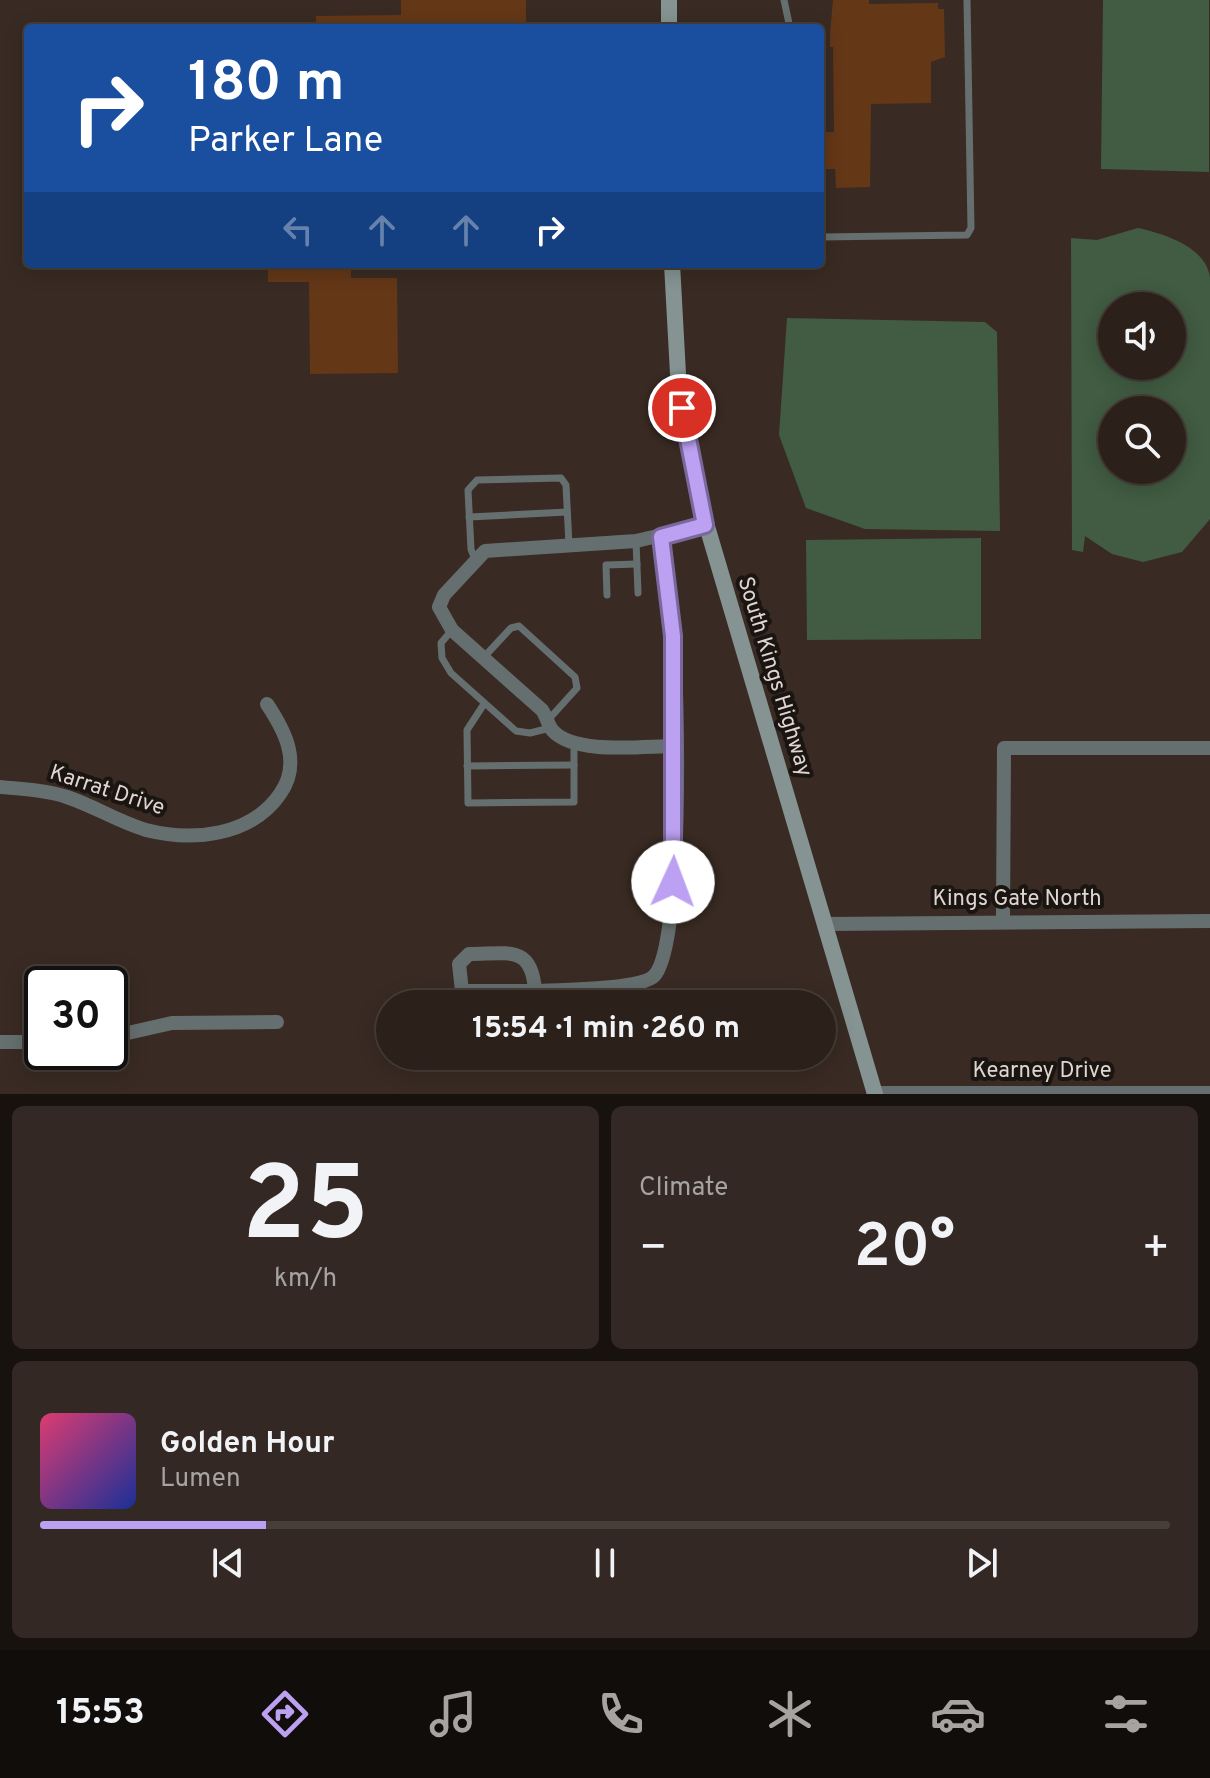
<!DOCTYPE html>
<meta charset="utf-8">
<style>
:root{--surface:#2b201a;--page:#332823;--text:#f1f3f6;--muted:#a6a3a2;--line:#473e39;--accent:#bca0f2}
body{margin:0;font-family:Overpass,sans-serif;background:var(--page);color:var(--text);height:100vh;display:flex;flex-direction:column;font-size:30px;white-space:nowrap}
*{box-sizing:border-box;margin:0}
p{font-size:26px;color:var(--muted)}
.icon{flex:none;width:44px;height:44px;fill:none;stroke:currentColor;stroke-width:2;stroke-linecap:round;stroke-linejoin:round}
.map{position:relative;height:1094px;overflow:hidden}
.panel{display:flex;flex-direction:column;gap:12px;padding:12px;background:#18120e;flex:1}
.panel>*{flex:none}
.guide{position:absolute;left:24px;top:24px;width:800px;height:244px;border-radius:8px;box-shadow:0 4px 20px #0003,0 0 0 2px var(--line);background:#1a4fa0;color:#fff;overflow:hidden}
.tools{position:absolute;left:1098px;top:292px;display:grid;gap:16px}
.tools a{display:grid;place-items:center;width:88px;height:88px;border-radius:50%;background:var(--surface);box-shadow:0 4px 20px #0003,0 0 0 2px var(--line);font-size:40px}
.speed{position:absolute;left:24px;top:966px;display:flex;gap:16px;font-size:40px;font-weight:700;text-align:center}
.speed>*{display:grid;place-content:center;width:104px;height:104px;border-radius:50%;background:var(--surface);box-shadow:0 4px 20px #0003,0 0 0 2px var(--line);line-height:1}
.speed .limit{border:4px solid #111;border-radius:12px;background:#fff;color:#111}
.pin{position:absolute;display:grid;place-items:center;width:68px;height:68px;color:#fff;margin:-34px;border:4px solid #fff;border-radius:50%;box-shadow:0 2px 8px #0007}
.me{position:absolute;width:88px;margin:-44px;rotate:2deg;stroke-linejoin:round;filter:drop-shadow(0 0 6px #0008)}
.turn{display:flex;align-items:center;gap:28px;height:168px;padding:0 32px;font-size:36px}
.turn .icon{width:104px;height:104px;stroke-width:2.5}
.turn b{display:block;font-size:56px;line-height:68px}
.lanes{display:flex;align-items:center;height:76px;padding:0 32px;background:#0003;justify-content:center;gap:40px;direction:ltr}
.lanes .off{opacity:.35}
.big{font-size:60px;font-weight:700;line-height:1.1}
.panel .tile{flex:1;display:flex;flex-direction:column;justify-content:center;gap:12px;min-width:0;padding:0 28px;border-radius:12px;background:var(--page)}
.panel .dial{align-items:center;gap:0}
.dial b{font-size:104px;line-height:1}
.song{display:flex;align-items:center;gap:24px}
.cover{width:96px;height:96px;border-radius:12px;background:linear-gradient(135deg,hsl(340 70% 55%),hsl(230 70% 35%))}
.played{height:8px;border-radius:4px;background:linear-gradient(90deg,var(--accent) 20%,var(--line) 20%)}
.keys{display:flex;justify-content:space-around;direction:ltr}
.heat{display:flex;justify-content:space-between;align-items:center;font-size:44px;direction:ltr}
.panel .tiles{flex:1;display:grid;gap:12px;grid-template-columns:1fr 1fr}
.tile:last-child{grid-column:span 2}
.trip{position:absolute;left:376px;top:990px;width:460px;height:80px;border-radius:40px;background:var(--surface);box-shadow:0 4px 20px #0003,0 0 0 2px var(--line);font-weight:700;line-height:80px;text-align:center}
.dock{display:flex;height:128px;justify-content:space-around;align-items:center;background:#110d0a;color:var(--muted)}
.dock .icon{width:56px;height:56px}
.dock .active{color:var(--accent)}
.dock b{font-size:36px;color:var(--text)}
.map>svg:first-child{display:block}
.green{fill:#415c42;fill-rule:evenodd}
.building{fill:#643717}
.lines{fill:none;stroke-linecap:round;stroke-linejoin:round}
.lane{stroke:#666f6f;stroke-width:7}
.street{stroke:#666f6f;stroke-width:14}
.secondary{stroke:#859393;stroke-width:16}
.route-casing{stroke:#7a689d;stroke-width:20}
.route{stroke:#bca0f2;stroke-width:14}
.labels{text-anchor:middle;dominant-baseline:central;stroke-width:8;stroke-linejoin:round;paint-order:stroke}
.street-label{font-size:22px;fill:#dfd6d1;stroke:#1b1512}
</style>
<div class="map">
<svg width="1210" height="1094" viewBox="0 0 1210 1094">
<rect width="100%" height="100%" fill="#392b23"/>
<g class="green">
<polygon points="1103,0 1209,0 1209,172 1101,169"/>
<path d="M 1138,228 C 1164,234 1205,246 1210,277 L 1210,519 L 1182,552 L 1143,562 L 1112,554 L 1085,536 L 1083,552 L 1072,550 L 1071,238 L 1097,240 ZM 1112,306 L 1172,306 L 1172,366 L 1112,366 ZM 1172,410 L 1172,470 L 1112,470 L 1112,410 Z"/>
<polygon points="787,318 985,322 997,332 1000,531 865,529 806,508 779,435"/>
<polygon points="981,538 981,639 807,640 806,540"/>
</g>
<g class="building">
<polygon points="401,0 526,0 526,28 316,28 316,16 401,15"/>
<polygon points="833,0 869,0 869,4 938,3 938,9 944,9 945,57 931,62 931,103 871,104 870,187 836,188 835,169 820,169 820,132 834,132 833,47 830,47 830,34"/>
<polygon points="268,264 351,264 351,278 397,278 398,373 310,374 309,282 268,282"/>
</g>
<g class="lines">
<g class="lane">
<polyline points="784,0 790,28"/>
<polyline points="820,237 967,235 971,228 967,0"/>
<polyline points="469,517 567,512"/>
<polyline points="636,541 638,593"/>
<polyline points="475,560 471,549 468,490 477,480 561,478 566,485 569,545"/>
<polyline points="607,595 606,565 637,564"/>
<polyline points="452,630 441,643 442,658 451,673 516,731 530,733 550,728"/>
<polyline points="484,657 511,628 519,626 575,677 577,688 549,719"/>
<polyline points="484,704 467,730 468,803 574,802 574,745"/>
<polyline points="467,766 574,765"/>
</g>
<g class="street">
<path d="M 675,746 C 643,746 575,755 553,731 C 548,726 547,717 542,710 L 452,630 L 439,607 L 444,595 L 485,551 L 636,541 L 705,525"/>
<path d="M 0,787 C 22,789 46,790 67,797 C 94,806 119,822 146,830 C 193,842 251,836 280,794 C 302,763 285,731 267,704"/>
<polyline points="1003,921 1004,748 1210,748"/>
<polyline points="825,924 1210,921"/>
<path d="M 469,954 C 507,954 532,944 535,991 L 462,991 L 459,964 Z"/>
<path d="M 535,991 C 557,990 640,990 654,976 C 684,946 678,685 673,634 C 670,601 665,569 661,537"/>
<polyline points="110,1037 172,1023 277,1022"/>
<polyline points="0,1042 42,1042"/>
<polyline points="875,1093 1210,1093"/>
</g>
<g class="secondary">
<polyline points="669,0 669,28"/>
<polyline points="672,264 679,392 698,496 875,1094"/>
</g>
</g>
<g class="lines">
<g class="route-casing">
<polyline id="route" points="673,882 673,636 661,537 705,525 682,408"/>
</g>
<use href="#route" class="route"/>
</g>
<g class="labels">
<g class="street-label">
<text transform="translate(774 677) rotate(73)">South Kings Highway</text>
<text transform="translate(107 791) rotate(18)">Karrat Drive</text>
<text x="1017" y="899">Kings Gate North</text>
<text x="1042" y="1071">Kearney Drive</text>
</g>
</g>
</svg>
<div class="tools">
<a><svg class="icon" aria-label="sound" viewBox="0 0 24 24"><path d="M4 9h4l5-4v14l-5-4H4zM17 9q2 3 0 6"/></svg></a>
<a><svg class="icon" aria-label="search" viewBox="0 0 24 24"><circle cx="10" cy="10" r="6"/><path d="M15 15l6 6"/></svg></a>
</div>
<div class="speed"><div class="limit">30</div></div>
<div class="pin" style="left:682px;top:408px;background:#d93025"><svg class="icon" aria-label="arrive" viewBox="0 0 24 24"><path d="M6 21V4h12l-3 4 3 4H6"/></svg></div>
<svg class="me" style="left:673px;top:882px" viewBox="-20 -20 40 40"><circle r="19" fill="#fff"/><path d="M0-13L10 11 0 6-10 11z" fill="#bca0f2"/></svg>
<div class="trip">15:54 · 1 min · 260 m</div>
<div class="guide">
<div class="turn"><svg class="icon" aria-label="right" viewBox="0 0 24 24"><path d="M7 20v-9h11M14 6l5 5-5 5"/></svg><div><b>180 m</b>Parker Lane</div></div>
<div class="lanes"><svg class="icon off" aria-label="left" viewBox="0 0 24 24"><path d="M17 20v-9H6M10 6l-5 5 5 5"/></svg><svg class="icon off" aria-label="ahead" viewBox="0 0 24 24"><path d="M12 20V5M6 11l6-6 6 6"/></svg><svg class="icon off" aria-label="ahead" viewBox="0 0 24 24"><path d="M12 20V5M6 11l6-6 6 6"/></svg><svg class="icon" aria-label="right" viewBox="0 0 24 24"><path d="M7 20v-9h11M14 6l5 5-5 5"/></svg></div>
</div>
</div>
<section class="panel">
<div class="tiles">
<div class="tile dial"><b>25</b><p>km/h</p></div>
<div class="tile"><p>Climate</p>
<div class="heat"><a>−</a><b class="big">20°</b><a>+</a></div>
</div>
<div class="tile">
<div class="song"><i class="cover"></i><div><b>Golden Hour</b><p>Lumen</p></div></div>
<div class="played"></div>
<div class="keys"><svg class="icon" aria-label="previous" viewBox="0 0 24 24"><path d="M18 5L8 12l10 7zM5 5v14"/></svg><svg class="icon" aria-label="pause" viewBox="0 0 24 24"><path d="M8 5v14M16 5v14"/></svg><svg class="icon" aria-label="next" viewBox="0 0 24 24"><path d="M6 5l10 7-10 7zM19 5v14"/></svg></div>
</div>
</div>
</section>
<nav class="dock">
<b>15:53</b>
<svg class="icon active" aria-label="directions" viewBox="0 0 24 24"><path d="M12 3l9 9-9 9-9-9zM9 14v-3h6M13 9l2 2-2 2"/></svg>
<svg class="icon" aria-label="music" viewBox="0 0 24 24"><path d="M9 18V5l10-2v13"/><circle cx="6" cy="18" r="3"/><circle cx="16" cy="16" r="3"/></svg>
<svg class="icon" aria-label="phone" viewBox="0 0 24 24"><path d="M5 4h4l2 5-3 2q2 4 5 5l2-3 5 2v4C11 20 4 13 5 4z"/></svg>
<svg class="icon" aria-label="climate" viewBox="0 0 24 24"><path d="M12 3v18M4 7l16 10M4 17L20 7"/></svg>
<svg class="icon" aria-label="car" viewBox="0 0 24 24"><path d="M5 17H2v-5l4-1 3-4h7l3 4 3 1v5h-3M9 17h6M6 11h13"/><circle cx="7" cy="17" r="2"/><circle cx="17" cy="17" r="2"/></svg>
<svg class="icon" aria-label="filters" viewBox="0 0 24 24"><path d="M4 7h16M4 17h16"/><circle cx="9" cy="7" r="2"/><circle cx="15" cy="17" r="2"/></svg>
</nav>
